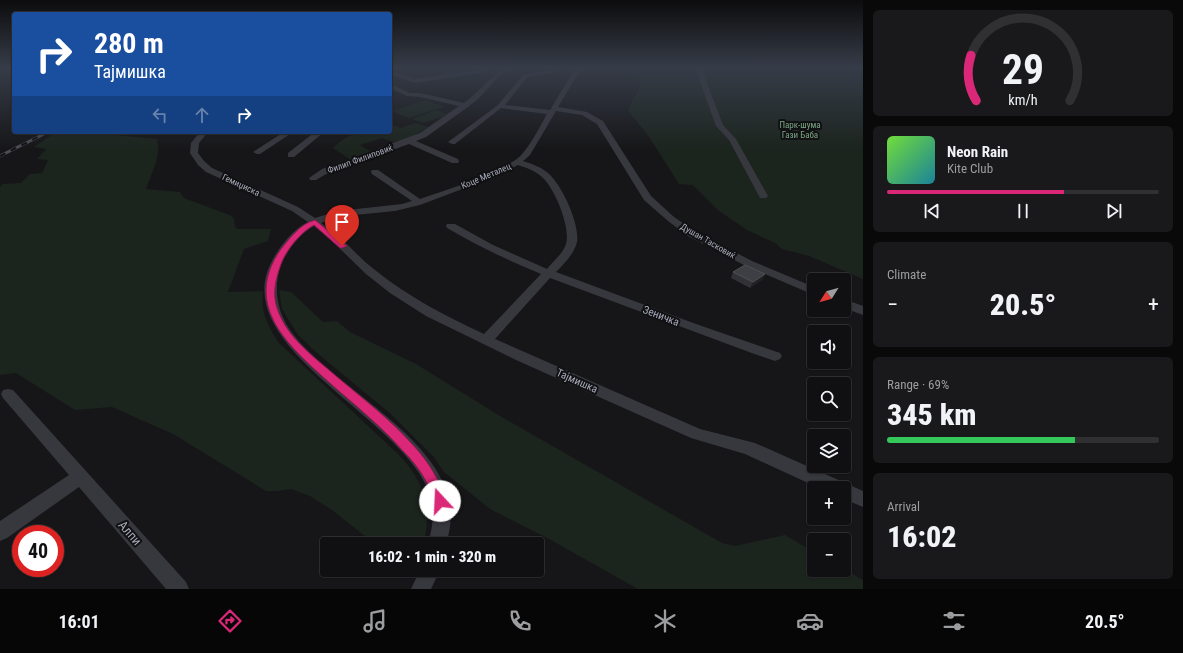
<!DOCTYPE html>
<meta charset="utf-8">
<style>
:root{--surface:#101012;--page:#19191b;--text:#f1f3f6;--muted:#9c9d9f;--line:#303032;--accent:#db2777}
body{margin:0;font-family:"Roboto Condensed",sans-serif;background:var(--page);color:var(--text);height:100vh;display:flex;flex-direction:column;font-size:15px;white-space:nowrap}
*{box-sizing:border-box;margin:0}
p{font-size:13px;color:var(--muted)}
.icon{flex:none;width:22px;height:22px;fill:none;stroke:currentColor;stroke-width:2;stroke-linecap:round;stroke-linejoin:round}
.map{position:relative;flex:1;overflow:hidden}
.sheet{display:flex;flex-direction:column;gap:10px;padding:10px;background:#09090a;width:320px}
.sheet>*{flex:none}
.hud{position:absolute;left:12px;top:12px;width:380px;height:122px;border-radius:4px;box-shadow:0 1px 3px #0004,0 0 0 1px var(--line);background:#1a4fa0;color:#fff;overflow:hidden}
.needle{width:26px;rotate:233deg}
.fabs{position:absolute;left:807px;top:273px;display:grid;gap:8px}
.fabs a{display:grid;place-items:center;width:44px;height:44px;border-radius:4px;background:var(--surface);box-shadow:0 1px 3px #0004,0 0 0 1px var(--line);font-size:20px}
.speed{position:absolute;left:12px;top:525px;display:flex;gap:8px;font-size:20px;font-weight:700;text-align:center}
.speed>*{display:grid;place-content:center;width:52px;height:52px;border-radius:50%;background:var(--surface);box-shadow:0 1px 3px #0004,0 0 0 1px var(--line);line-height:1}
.speed .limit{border:6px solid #d22;background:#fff;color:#111}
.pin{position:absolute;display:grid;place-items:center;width:34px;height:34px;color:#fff;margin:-41px -17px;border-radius:50% 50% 50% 0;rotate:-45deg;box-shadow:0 0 4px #0007}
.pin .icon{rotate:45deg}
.me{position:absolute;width:44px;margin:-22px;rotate:340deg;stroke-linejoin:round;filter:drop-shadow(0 0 3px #0008)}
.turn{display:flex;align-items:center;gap:14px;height:84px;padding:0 16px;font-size:18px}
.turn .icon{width:52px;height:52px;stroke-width:2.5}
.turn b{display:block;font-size:28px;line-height:34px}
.lanes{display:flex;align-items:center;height:38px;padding:0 16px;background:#0003;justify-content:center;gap:20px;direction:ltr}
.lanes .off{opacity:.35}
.big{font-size:30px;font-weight:800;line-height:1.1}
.sheet .card{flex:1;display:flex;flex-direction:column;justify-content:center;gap:6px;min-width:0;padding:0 14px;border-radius:6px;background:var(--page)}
.sheet .dial{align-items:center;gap:0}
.dial svg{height:104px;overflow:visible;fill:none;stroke:var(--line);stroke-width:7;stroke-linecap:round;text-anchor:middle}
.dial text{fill:var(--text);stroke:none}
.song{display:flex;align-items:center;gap:12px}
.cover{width:48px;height:48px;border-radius:6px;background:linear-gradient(135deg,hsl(100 70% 55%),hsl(190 70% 35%))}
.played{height:4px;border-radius:2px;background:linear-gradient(90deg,var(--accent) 65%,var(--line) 65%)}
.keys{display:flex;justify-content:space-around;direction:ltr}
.heat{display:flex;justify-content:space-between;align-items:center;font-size:22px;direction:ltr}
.charge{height:6px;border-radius:3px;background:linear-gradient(90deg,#34c759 69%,var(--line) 0)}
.trip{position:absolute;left:320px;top:537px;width:224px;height:40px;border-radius:4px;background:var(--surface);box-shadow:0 1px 3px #0004,0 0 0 1px var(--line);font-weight:800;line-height:40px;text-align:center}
.dock{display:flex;height:64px;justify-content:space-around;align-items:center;background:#060607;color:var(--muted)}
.dock .icon{width:28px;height:28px}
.dock .current{color:var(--accent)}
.dock b{font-size:18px;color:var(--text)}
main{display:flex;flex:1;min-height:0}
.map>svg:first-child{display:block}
.green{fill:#1c241e}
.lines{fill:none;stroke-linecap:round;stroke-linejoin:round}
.minor{fill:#37373e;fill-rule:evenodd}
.rail-casing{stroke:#4a4b53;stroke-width:3}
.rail{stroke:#111113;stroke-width:2;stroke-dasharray:6;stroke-linecap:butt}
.wall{fill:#323236}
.shaded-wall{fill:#212124}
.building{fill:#3e3f44;stroke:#4f5056}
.route{fill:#db2777;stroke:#8e194d}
.labels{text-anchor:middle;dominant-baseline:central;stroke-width:4;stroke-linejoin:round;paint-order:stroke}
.far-park-label{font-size:9px;fill:#7ca684;stroke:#111113}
.far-street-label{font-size:9px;fill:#a7aab9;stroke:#111113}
.street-label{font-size:11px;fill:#a7aab9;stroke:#111113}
.near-street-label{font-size:13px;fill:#a7aab9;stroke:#111113}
</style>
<main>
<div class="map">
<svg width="863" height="589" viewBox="0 0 863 589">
<rect width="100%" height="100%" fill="#161618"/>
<g class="green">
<polygon points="625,67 863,67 863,279 809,256 782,249 775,243 747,230 719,211 693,185 679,184 649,137 628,110 641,84 638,78 625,74 627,70"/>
<polygon points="426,100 444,107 409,118 392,111"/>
<polygon points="437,110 448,115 423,123 412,119"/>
<path d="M 415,123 L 429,127 L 404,141 L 396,143 L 382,138 L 360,145 L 372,152 L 351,160 L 333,148 C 353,129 364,132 390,132 L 390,124 L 401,128 Z"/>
<path d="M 56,132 L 118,132 L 116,135 L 157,139 C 162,157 151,173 146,189 L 180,192 L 184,198 L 232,216 L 234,219 L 235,227 L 238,229 L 271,229 L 268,241 L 244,249 L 228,292 L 263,291 C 260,311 268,327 279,343 L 397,453 C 424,480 432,506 424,544 L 375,544 L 332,510 L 310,496 L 291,489 L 277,491 L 266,491 L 173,434 L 112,407 L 75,410 L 16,373 L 0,375 L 0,187 L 3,184 L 21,183 L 30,174 L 42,173 L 48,160 L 37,159 L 46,149 L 34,147 Z"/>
<polygon points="279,290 291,292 323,322 337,321 350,332 416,364 500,416 722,543 735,546 785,535 814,552 814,570 844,569 863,580 863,589 638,589 549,539 490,509 444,472 433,456 391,414 317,353 298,335 282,309"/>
</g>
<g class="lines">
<g class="minor">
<path d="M 508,67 L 516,67 L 501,74 L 478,99 L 468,107 L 426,137 L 416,141 L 458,159 L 459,161 L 458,163 L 452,163 L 409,144 L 328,173 L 316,180 L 310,180 L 309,178 L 322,169 L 420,133 L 459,106 L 420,97 L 407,96 L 390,88 L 390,84 L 410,93 L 420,93 L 464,103 C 480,92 490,75 508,67 Z"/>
<path d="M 551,67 L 557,67 L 554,72 L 527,77 L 505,105 L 550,110 L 576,67 L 582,67 L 558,107 L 587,112 L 603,121 L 651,196 L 674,217 L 696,232 L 752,261 L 814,287 L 814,295 L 744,265 L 688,236 L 668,221 L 644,200 L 597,124 L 582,115 L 556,111 L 530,155 L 523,161 C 532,164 541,167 548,173 C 562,185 580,224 577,242 C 574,254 564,264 556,272 L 696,324 L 780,353 L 782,356 L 780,359 L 775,361 L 749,352 L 550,278 L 495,339 L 700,429 L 755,443 L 863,491 L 863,507 L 844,499 L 844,488 L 819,488 L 745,454 L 691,438 L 516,360 L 426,316 L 390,293 L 366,274 L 332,241 L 314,226 C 299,234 285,253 280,268 C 273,290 278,316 293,334 C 334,387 439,435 450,505 C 452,518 450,531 446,544 L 428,544 C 432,529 435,514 431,499 C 412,419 222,349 273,259 C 281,245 293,229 308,222 L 292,211 L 206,172 L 198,165 L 190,153 L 191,143 L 200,132 L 208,132 L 199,143 L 198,153 L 204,161 L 212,168 L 298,207 L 315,218 L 338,211 L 402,204 L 412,201 L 372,174 L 371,172 L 372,170 L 378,170 L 420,199 C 445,190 508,172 523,153 C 533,141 540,126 547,114 L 501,108 L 455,144 L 452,144 L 448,142 L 498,105 L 523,75 L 550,70 ZM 518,165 C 527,168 536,171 543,178 C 555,189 571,228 566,244 C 563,254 553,261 547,269 L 493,245 L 455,224 L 447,224 L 446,226 L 447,228 C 478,246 509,261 541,274 L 484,334 C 446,316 408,297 375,270 C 363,261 352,249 341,238 L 345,216 L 395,211 L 420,205 L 494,177 ZM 335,218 L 332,231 L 321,223 Z"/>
<polygon points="695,67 701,67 723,125 736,139 768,196 766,198 760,198 729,140 716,126"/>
<polygon points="485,69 487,70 487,72 415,83 390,74 390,70 415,79"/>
<polygon points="284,132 293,132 260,154 257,154 253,152"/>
<polygon points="315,132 324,132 294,157 288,157 288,153"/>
<polygon points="844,299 863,306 863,315 844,308"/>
<polygon points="8,389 13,390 186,582 189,589 166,589 79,487 7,538 0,541 0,521 69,475 3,398 1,394 3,390"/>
<polygon points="420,570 440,570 431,589 411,589"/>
</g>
<g class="rail-casing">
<polyline id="rail" points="0,156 48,132"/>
</g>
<use href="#rail" class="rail"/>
</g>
<polygon class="wall" points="733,272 765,274 762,280 750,288 731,278"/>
<polygon class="shaded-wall" points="765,274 762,280 750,288 753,282"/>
<polygon class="building" points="745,265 765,274 753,282 733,272"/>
<linearGradient id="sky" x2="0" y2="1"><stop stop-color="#0c0c0d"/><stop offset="0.45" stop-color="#363c48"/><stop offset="1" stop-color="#363c48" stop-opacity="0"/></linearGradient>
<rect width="863" height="150" fill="url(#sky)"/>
<path class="route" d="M 315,220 L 347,246 L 342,248 L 340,248 L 314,225 C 301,232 286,250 281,264 C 276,278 272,293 277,308 C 287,338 313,356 336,376 C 362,398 390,419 413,445 C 429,462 439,480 447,501 L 445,505 L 440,507 L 435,505 C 432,498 430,490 427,483 C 421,471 412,460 403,451 C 382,427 356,406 332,385 C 292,349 240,307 281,249 C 290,238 300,224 315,220 Z"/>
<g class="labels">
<g class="far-park-label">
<text x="800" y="125">Парк-шума<tspan x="800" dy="10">Гази Баба</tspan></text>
</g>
<g class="far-street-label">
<text transform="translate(360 159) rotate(-20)">Филип Филиповиќ</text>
<text transform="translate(486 176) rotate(-23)">Коце Металец</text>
<text transform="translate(241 185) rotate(25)">Гемиџиска</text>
<text transform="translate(708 241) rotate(30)">Душан Тасковиќ</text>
</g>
<g class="street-label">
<text transform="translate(661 316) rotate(21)">Зеничка</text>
<text transform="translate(577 381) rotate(24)">Тајмишка</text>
</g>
<g class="near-street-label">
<text transform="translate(130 533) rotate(49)">Алпи</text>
</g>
</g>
</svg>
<div class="fabs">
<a><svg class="needle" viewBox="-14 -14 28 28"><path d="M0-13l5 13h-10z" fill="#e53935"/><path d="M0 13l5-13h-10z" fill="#9c9d9f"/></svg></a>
<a><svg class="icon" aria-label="sound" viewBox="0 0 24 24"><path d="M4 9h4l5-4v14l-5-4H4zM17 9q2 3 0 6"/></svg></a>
<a><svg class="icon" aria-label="search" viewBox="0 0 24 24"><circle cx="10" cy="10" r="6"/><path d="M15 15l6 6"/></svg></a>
<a><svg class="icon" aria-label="layers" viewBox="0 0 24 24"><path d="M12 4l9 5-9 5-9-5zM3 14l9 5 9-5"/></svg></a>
<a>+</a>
<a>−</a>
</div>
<div class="speed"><div class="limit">40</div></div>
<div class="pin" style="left:342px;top:246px;background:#d93025"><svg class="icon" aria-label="arrive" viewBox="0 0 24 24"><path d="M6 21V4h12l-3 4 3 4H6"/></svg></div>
<svg class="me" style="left:440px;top:501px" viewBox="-20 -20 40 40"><circle r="19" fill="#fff"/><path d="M0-13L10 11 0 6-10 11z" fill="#db2777"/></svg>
<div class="trip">16:02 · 1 min · 320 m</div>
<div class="hud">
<div class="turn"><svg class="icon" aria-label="right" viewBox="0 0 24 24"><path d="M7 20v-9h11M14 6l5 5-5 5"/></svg><div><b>280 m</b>Тајмишка</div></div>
<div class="lanes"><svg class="icon off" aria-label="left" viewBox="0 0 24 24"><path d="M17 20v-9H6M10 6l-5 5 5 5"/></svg><svg class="icon off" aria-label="ahead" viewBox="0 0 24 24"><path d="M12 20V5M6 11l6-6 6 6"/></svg><svg class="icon" aria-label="right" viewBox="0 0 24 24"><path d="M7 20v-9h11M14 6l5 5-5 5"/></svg></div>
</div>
</div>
<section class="sheet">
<div class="card dial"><svg viewBox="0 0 100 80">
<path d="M14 69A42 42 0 1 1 86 69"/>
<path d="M14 69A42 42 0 0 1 10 34" stroke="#db2777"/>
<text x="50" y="56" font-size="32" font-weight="700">29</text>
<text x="50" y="72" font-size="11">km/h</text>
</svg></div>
<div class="card">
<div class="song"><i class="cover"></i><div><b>Neon Rain</b><p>Kite Club</p></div></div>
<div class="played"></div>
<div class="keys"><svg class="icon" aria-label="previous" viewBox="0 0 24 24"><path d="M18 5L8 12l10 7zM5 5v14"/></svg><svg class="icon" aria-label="pause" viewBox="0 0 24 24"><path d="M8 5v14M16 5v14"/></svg><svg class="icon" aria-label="next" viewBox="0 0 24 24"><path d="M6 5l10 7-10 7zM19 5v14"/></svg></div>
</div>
<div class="card"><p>Climate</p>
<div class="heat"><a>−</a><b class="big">20.5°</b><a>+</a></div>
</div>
<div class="card"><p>Range · 69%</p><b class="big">345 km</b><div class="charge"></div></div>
<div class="card"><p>Arrival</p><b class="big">16:02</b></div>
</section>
</main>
<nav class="dock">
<b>16:01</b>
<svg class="icon current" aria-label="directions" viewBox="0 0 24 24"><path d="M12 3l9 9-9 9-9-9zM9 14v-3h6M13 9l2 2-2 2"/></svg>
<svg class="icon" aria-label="music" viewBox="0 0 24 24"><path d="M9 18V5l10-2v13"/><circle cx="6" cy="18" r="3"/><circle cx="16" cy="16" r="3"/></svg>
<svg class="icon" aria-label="phone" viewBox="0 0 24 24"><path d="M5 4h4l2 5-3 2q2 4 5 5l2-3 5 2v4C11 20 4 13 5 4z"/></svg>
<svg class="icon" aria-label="climate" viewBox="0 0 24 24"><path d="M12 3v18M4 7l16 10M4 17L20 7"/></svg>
<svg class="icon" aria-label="car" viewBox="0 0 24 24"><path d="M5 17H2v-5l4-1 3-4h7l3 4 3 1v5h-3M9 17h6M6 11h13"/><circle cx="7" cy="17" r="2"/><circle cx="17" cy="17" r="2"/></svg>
<svg class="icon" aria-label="filters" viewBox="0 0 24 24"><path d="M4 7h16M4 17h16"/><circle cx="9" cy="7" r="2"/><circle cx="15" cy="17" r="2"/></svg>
<b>20.5°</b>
</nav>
